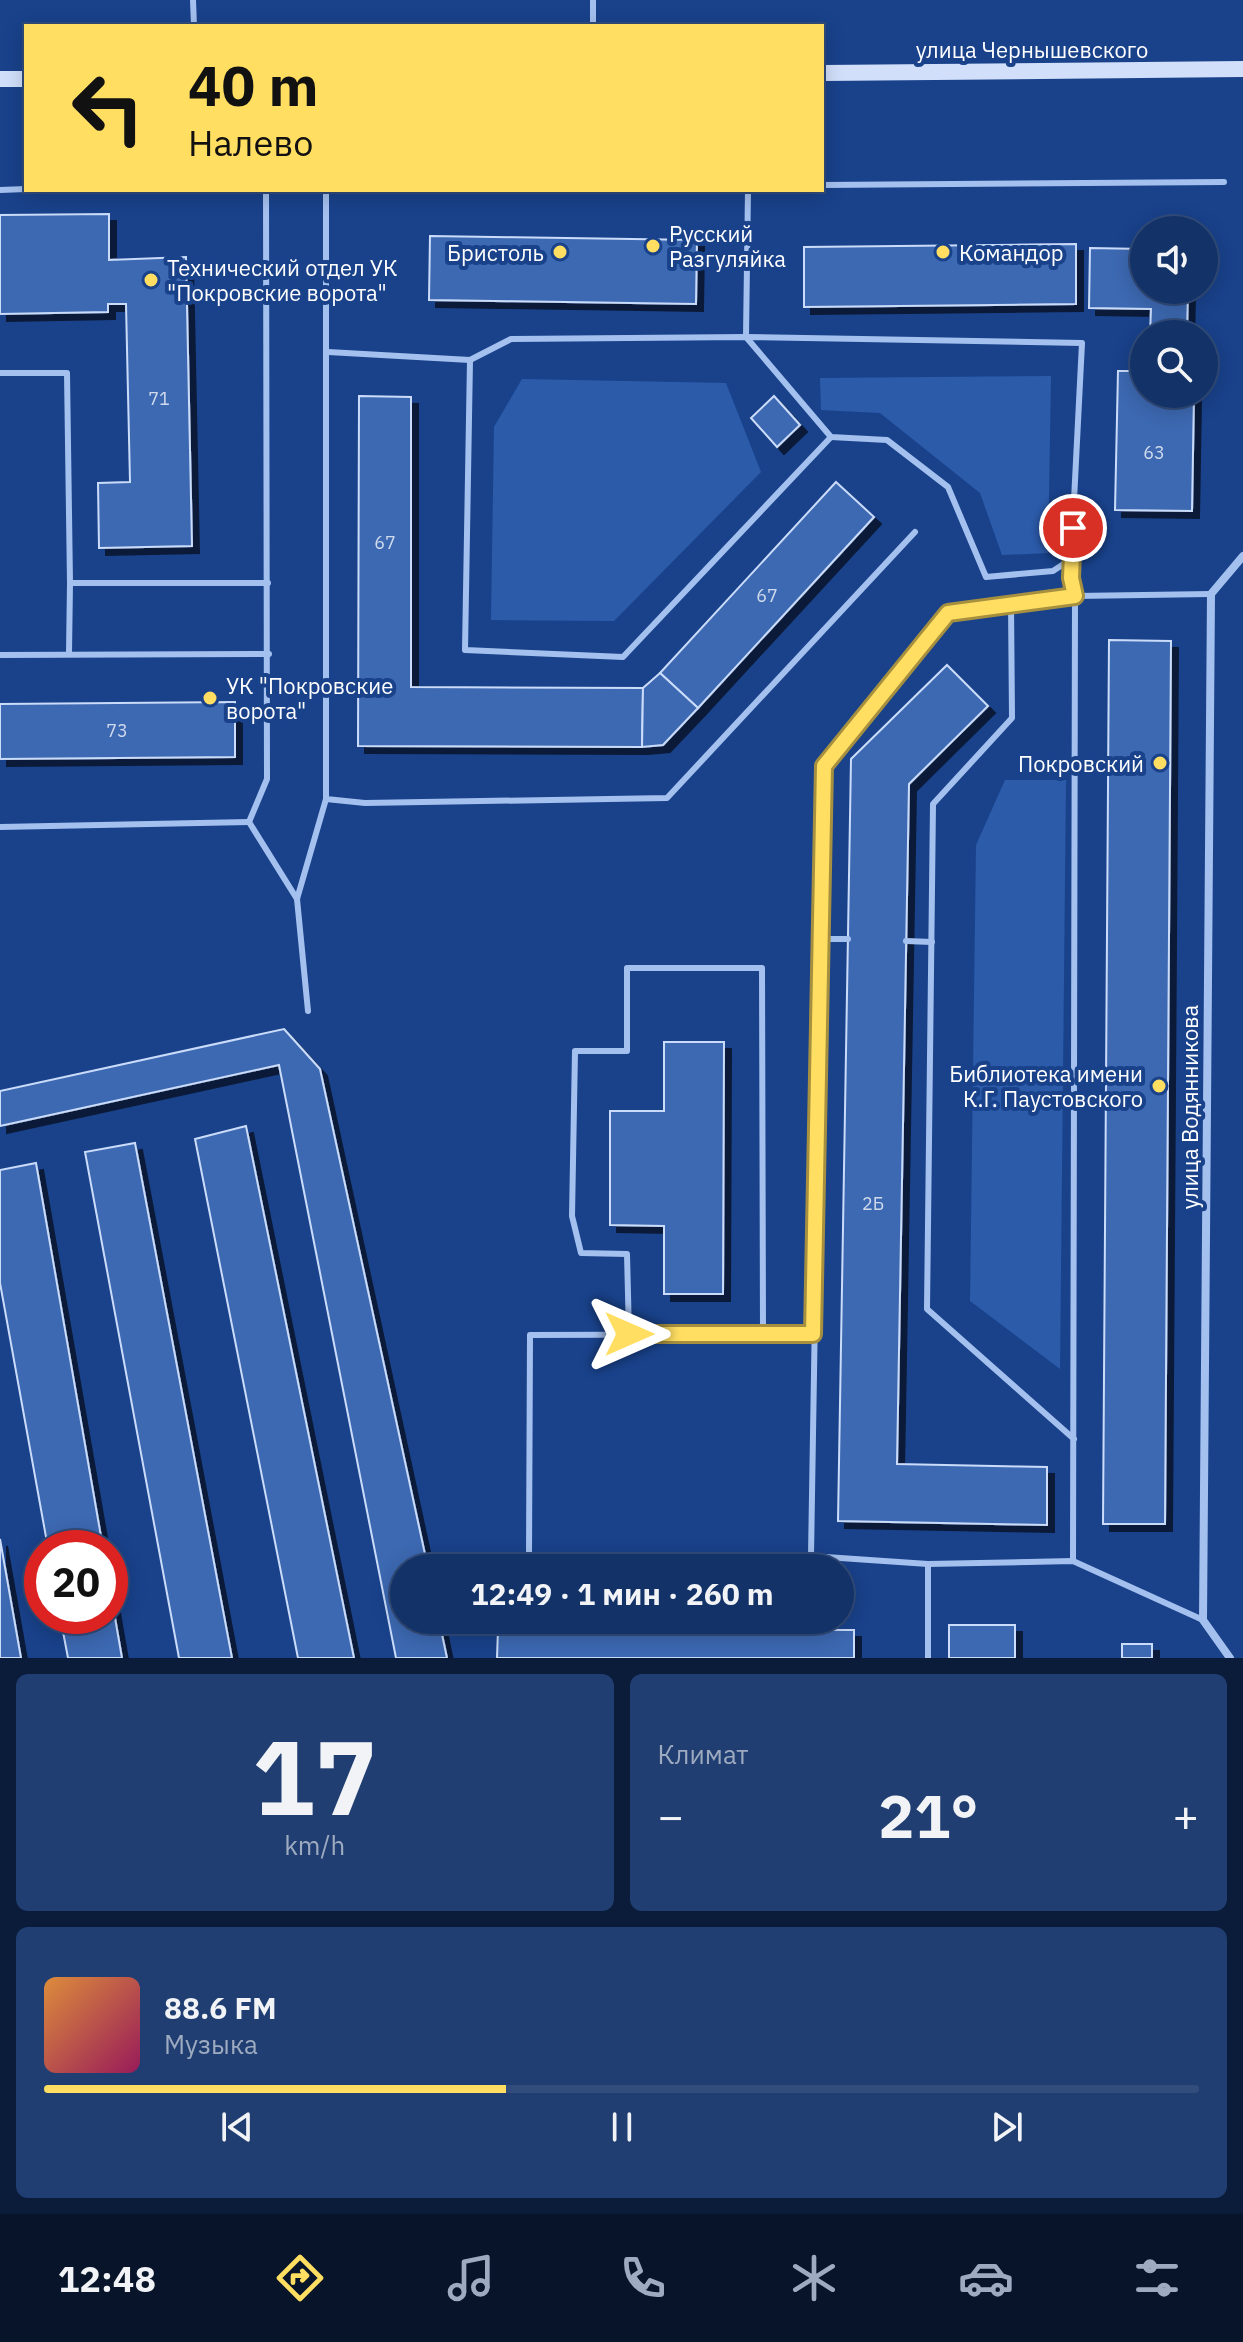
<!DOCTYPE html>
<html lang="ru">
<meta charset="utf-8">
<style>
:root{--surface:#133268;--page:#203e71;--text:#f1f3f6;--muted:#9daac0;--line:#324d7c;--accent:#ffde61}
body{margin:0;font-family:"IBM Plex Sans",sans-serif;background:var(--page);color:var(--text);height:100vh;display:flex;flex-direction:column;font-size:30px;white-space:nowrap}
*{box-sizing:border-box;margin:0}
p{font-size:26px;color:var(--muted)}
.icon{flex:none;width:44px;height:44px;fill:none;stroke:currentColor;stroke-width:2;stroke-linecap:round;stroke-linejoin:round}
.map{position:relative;height:1658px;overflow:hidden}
.drawer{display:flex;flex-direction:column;gap:16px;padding:16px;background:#0a1c39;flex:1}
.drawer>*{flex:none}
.guide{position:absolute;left:24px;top:24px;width:800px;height:168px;border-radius:0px;box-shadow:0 4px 20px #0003,0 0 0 2px var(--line);background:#ffde61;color:#111;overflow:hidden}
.fabs{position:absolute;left:1130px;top:216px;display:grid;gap:16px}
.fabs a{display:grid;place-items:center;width:88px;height:88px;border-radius:50%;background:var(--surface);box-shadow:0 4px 20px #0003,0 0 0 2px var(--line);font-size:40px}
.speed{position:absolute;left:24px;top:1530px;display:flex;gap:16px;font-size:40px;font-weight:700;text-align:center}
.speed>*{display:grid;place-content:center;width:104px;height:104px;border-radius:50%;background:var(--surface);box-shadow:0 4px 20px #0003,0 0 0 2px var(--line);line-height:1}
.speed .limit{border:12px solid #d22;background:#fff;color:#111}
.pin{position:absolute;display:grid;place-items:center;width:68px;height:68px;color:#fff;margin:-34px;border:4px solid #fff;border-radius:50%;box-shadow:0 2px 8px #0007}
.me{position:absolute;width:88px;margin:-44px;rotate:90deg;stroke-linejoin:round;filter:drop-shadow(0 0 6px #0008)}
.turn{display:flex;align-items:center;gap:28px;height:168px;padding:0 32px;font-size:36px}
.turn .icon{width:104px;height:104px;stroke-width:2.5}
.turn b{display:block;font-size:56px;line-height:68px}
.big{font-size:60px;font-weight:700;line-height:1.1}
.drawer .card{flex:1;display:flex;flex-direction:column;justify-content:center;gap:12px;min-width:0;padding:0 28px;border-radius:12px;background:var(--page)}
.drawer .dial{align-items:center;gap:0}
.dial b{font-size:104px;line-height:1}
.song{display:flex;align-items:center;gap:24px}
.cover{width:96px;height:96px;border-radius:12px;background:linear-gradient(135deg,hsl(30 70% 55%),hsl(330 70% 35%))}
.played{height:8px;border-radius:4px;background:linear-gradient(90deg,var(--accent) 40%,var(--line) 40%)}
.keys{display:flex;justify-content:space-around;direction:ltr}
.heat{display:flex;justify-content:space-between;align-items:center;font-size:44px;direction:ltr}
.drawer .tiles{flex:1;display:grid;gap:16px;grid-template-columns:1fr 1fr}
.card:last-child{grid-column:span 2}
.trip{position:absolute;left:390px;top:1554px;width:464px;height:80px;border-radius:40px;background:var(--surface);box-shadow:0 4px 20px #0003,0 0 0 2px var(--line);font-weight:700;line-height:80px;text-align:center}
.dock{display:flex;height:128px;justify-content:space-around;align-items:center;background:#08142a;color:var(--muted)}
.dock .icon{width:56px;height:56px}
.dock .current{color:var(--accent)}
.dock b{font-size:36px;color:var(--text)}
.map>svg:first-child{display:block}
.green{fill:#2c5baa}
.building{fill:#3e69b2;stroke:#cadcfa;stroke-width:2;filter:url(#shadow)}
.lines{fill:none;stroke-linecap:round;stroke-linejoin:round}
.lane{stroke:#a4c0ee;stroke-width:6}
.street{stroke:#a4c0ee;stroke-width:8}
.secondary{stroke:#d1dffa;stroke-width:16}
.route-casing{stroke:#a6903f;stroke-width:20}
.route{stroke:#ffde61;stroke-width:14}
.poi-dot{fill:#ffde61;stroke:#19428b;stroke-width:3}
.labels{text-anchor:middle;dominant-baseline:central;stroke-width:8;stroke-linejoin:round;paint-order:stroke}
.number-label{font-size:18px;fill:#cfdaec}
.street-label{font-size:22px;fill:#fff;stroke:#19428b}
.poi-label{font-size:22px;fill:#fff;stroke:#19428b;text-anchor:start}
</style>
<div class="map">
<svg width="1243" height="1658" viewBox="0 0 1243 1658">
<defs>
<filter id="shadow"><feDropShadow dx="7" dy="7" stdDeviation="0" flood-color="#0009"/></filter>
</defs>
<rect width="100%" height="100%" fill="#19428b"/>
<g class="green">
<polygon points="1051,376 1048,553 1002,555 980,493 880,413 821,410 820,378"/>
<polygon points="522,379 726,383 761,472 614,621 491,620 494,427"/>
<polygon points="1005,780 1066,780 1060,1369 970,1301 976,845"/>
</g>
<g class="building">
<polygon points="109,214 109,260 186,257 192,546 99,548 98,483 130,482 126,304 108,304 108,312 0,314 0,215"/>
<polygon points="430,236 697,240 696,304 429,300"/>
<polygon points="1076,244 1076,304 804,307 804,247"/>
<polygon points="1090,248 1144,249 1144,290 1188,290 1187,334 1150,334 1151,309 1089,308"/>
<polygon points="1118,371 1144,371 1144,394 1194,394 1192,511 1115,510"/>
<polygon points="359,396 411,397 411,687 643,688 642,747 358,746"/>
<polygon points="774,396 800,425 777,447 751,418"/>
<polygon points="836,482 874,517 698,708 660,673"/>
<polygon points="1109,640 1171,641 1165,1524 1103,1524"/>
<polygon points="947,665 988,706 909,784 897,1464 1047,1467 1047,1525 838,1521 851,759"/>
<polygon points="660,673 698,708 663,745 642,747 643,688"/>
<polygon points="235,702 235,757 0,759 0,704"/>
<polygon points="284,1029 320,1069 428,1568 404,1568 404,1620 439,1620 447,1658 396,1658 279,1065 0,1126 0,1091"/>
<polygon points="664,1042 724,1042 723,1294 664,1294 664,1226 610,1225 610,1111 664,1111"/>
<polygon points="246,1126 354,1658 298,1658 195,1139"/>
<polygon points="135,1143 232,1658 179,1658 85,1152"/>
<polygon points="36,1163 103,1548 48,1548 0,1283 0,1170"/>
<polygon points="0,1539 21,1658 0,1658"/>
<polygon points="110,1589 122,1658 68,1658 60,1616 110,1616"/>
<rect x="949" y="1625" width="66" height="33"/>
<polygon points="498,1629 854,1630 854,1658 497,1658"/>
<rect x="1122" y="1644" width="30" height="14"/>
</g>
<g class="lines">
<g class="lane">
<polyline points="193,0 194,26"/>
<polyline points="593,26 593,0"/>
<polyline points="822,185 1224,182"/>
<polyline points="0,190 26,189"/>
<polyline points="326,190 326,799 365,803 667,798 915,532"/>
<polyline points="748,190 746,337 831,437 887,440 948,487 986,577 1053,571 1071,559"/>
<polyline points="328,352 470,360 511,339 746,337 1082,343 1071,559 1075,596 1073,1561"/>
<polyline points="470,360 465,650 623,657 831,437"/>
<polyline points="0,373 67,373 70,583"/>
<polyline points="1011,603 1012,718 933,804 927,1309 1074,1439"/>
<polyline points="69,653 70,583 268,583"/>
<polyline points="0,655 269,654"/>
<polyline points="249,822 267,779 266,190"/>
<polyline points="249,822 297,899"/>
<polyline points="0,827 249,822"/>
<polyline points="822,939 848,939"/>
<polyline points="906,941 932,942"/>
<polyline points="308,1011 297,899 326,799"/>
<polyline points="629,1334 627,1254 581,1253 572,1216 575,1051 627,1051 627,968 762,968 763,1333"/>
<polyline points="813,1334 530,1335 529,1557 811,1556 928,1564 1073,1561 1203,1620"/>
<polyline points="811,1556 824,766 948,613 1075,596 1211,594"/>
<polyline points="928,1658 928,1564"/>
</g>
<polyline class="street" points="1230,1658 1203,1620 1211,594 1243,556"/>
<g class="secondary">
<polyline points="822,73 1243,69"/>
<polyline points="0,79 26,79"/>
</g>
</g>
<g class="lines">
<g class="route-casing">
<polyline id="route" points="629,1334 813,1334 824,766 948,613 1075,596 1071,578 1073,528"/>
</g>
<use href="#route" class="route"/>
</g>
<g class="poi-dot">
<circle cx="653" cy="246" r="8"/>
<circle cx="560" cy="252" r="8"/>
<circle cx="943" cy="252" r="8"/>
<circle cx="151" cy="280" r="8"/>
<circle cx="210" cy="698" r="8"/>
<circle cx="1160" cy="763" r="8"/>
<circle cx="1159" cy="1086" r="8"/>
</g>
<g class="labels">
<g class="number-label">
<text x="159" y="398">71</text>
<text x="1154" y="452">63</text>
<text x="385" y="542">67</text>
<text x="767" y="595">67</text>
<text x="117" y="730">73</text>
<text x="873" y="1203">2Б</text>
</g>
<g class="street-label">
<text x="1032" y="49">улица Чернышевского</text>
<text transform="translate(1189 1107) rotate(-90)">улица Водянникова</text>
</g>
<g class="poi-label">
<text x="669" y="233">Русский<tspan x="669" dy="25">Разгуляйка</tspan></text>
<text x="544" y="252" text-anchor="end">Бристоль</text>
<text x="959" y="252">Командор</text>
<text x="167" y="267">Технический отдел УК<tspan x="167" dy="25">"Покровские ворота"</tspan></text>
<text x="226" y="685">УК "Покровские<tspan x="226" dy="25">ворота"</tspan></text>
<text x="1144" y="763" text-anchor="end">Покровский</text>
<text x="1143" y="1073" text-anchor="end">Библиотека имени<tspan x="1143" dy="25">К.Г. Паустовского</tspan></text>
</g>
</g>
</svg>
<div class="fabs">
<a><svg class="icon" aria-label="sound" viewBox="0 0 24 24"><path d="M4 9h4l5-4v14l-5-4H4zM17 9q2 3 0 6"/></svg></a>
<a><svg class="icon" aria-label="search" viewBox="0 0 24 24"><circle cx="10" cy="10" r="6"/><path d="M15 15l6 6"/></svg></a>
</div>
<div class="speed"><div class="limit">20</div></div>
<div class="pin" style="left:1073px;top:528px;background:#d93025"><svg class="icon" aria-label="arrive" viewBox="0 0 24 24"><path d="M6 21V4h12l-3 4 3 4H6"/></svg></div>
<svg class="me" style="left:629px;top:1334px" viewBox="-20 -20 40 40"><path d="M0-17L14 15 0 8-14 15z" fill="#ffde61" stroke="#fff" stroke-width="4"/></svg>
<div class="trip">12:49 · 1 мин · 260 m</div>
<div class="guide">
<div class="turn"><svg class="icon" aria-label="left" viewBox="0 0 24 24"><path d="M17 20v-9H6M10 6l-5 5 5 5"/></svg><div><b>40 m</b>Налево</div></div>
</div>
</div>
<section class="drawer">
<div class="tiles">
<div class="card dial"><b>17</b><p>km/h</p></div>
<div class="card"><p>Климат</p>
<div class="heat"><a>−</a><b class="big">21°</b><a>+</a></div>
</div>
<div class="card">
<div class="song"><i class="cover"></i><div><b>88.6 FM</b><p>Музыка</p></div></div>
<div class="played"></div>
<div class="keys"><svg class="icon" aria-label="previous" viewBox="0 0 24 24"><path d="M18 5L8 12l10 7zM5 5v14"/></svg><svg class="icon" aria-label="pause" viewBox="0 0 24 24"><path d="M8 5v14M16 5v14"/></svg><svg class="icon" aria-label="next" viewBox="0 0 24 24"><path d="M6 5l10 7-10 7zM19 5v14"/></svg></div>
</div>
</div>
</section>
<nav class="dock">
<b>12:48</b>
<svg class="icon current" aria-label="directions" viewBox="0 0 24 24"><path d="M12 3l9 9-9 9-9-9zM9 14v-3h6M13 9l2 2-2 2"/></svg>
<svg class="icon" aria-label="music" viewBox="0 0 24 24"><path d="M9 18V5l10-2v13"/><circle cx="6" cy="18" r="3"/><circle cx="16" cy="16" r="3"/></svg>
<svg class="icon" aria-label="phone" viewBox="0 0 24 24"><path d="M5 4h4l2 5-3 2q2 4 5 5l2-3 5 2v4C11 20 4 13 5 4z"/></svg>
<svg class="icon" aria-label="climate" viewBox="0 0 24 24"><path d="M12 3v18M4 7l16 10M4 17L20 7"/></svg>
<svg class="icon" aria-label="car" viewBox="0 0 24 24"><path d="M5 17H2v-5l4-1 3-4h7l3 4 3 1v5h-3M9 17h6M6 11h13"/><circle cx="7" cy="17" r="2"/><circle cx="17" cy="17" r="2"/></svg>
<svg class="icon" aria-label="filters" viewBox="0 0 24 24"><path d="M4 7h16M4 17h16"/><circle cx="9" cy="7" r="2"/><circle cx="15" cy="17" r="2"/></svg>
</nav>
